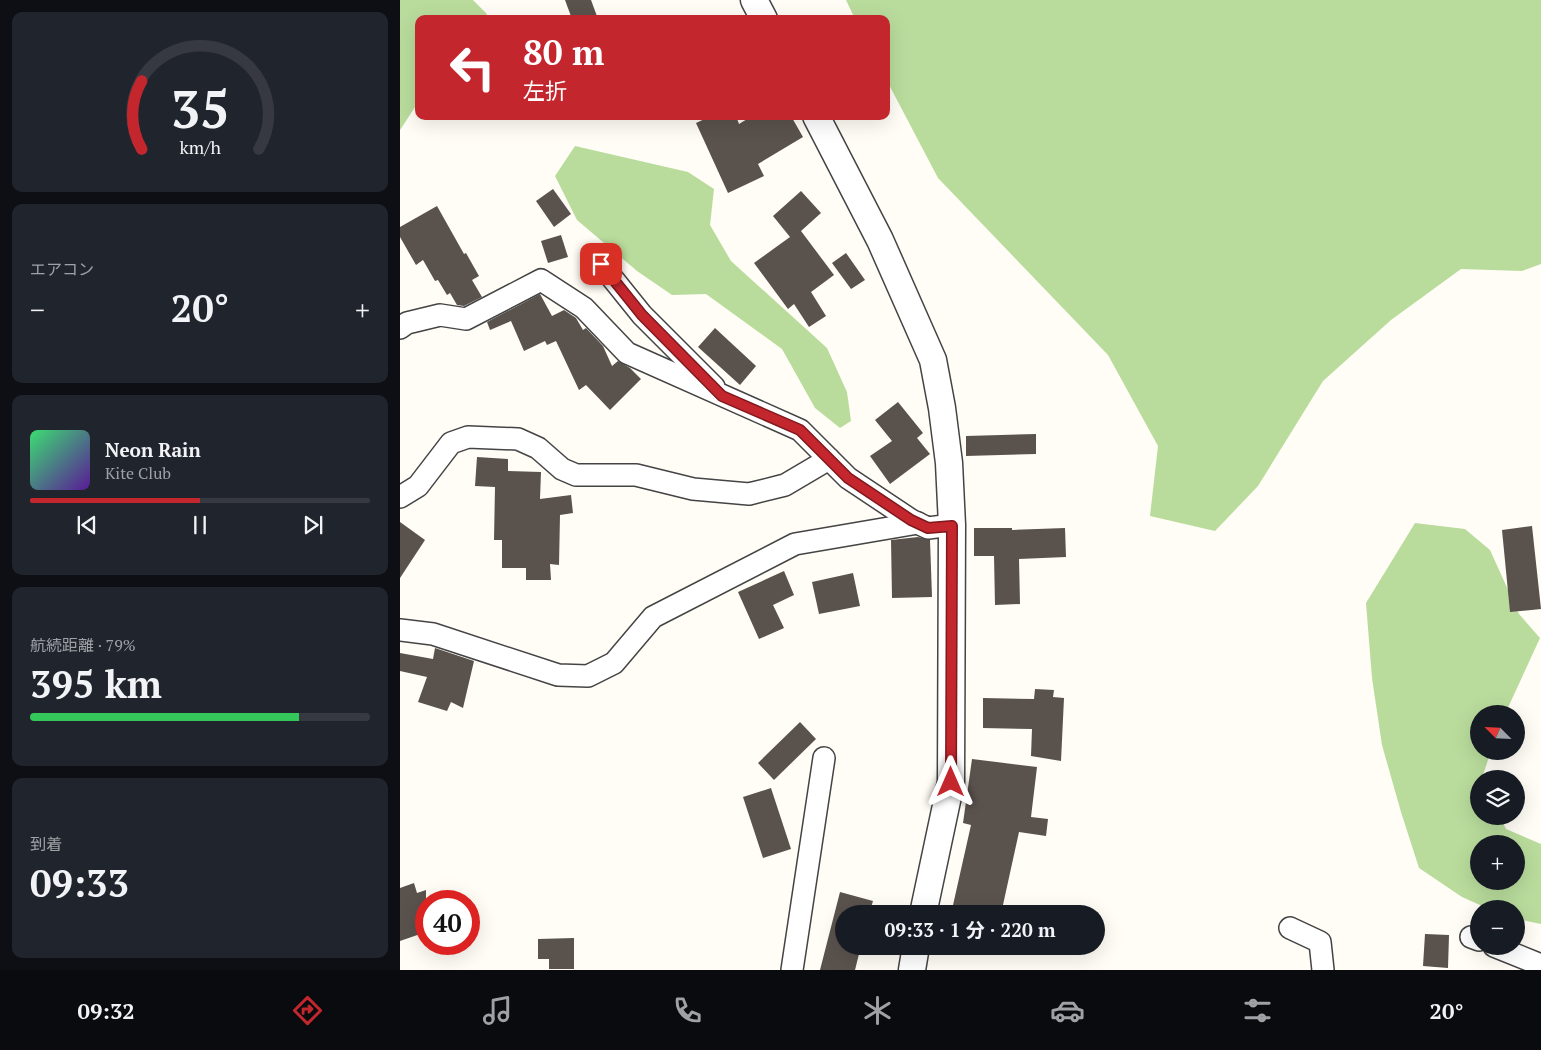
<!DOCTYPE html>
<html lang="ja">
<meta charset="utf-8">
<style>
:root{--surface:#171b24;--page:#20242c;--text:#f1f3f6;--muted:#9ea1a6;--line:#363941;--accent:#c4262e}
body{margin:0;font-family:"PT Serif","Noto Sans JP",serif;background:var(--page);color:var(--text);height:100vh;display:flex;flex-direction:column;font-size:19px;white-space:nowrap}
*{box-sizing:border-box;margin:0}
p{font-size:16px;color:var(--muted)}
.icon{flex:none;width:28px;height:28px;fill:none;stroke:currentColor;stroke-width:2;stroke-linecap:round;stroke-linejoin:round}
.map{position:relative;flex:1;overflow:hidden}
.sheet{display:flex;flex-direction:column;gap:12px;padding:12px;background:#0d0f14;width:400px}
.sheet>*{flex:none}
.hud{position:absolute;left:15px;top:15px;width:475px;height:105px;border-radius:10px;box-shadow:0 5px 20px #0002;background:#c4262e;color:#fff;overflow:hidden}
.needle{width:32px;rotate:294deg}
.buttons{position:absolute;left:1070px;top:705px;display:grid;gap:10px}
.buttons a{display:grid;place-items:center;width:55px;height:55px;border-radius:50%;background:var(--surface);box-shadow:0 5px 20px #0002;font-size:25px}
.speed{position:absolute;left:15px;top:890px;display:flex;gap:10px;font-size:25px;font-weight:700;text-align:center}
.speed>*{display:grid;place-content:center;width:65px;height:65px;border-radius:50%;background:var(--surface);box-shadow:0 5px 20px #0002;line-height:1}
.speed .limit{border:8px solid #d22;background:#fff;color:#111}
.pin{position:absolute;display:grid;place-items:center;width:42px;height:42px;color:#fff;margin:-21px;border-radius:10px;box-shadow:0 2px 8px #0006}
.me{position:absolute;width:55px;margin:-28px;rotate:0deg;stroke-linejoin:round;filter:drop-shadow(0 0 4px #0008)}
.turn{display:flex;align-items:center;gap:18px;height:105px;padding:0 25px;font-size:22px}
.turn .icon{width:65px;height:65px;stroke-width:2.5}
.turn b{display:block;font-size:35px;line-height:42px}
.big{font-size:38px;font-weight:700;line-height:1.1}
.sheet .widget{flex:1;display:flex;flex-direction:column;justify-content:center;gap:8px;min-width:0;padding:0 18px;border-radius:10px;background:var(--page)}
.sheet .dial{align-items:center;gap:0}
.dial svg{height:130px;overflow:visible;fill:none;stroke:var(--line);stroke-width:7;stroke-linecap:round;text-anchor:middle}
.dial text{fill:var(--text);stroke:none}
.song{display:flex;align-items:center;gap:15px}
.cover{width:60px;height:60px;border-radius:8px;background:linear-gradient(135deg,hsl(140 70% 55%),hsl(270 70% 35%))}
.played{height:5px;border-radius:2px;background:linear-gradient(90deg,var(--accent) 50%,var(--line) 50%)}
.keys{display:flex;justify-content:space-around;direction:ltr}
.heat{display:flex;justify-content:space-between;align-items:center;font-size:28px;direction:ltr}
.charge{height:8px;border-radius:4px;background:linear-gradient(90deg,#34c759 79%,var(--line) 0)}
.trip{position:absolute;left:435px;top:905px;width:270px;height:50px;border-radius:25px;background:var(--surface);box-shadow:0 5px 20px #0002;font-weight:700;line-height:50px;text-align:center}
.tab-bar{display:flex;height:80px;justify-content:space-around;align-items:center;background:#090b0e;color:var(--muted)}
.tab-bar .icon{width:35px;height:35px}
.tab-bar .current{color:var(--accent)}
.tab-bar b{font-size:22px;color:var(--text)}
main{display:flex;flex:1;min-height:0}
.map>svg:first-child{display:block}
.forest{fill:#b9dc9c;fill-rule:evenodd}
.building{fill:#5a524d}
.lines{fill:none;stroke-linecap:round;stroke-linejoin:round}
.minor-casing{stroke:#444;stroke-width:24}
.tertiary-casing{stroke:#444;stroke-width:29}
.minor{stroke:#fff;stroke-width:21}
.tertiary{stroke:#fff;stroke-width:26}
.route-casing{stroke:#7f191e;stroke-width:12}
.route{stroke:#c4262e;stroke-width:9}
</style>
<main>
<section class="sheet">
<div class="widget dial"><svg viewBox="0 0 100 80">
<path d="M14 69A42 42 0 1 1 86 69"/>
<path d="M14 69A42 42 0 0 1 14 27" stroke="#c4262e"/>
<text x="50" y="56" font-size="32" font-weight="700">35</text>
<text x="50" y="72" font-size="11">km/h</text>
</svg></div>
<div class="widget"><p>エアコン</p>
<div class="heat"><a>−</a><b class="big">20°</b><a>+</a></div>
</div>
<div class="widget">
<div class="song"><i class="cover"></i><div><b>Neon Rain</b><p>Kite Club</p></div></div>
<div class="played"></div>
<div class="keys"><svg class="icon" aria-label="previous" viewBox="0 0 24 24"><path d="M18 5L8 12l10 7zM5 5v14"/></svg><svg class="icon" aria-label="pause" viewBox="0 0 24 24"><path d="M8 5v14M16 5v14"/></svg><svg class="icon" aria-label="next" viewBox="0 0 24 24"><path d="M6 5l10 7-10 7zM19 5v14"/></svg></div>
</div>
<div class="widget"><p>航続距離 · 79%</p><b class="big">395 km</b><div class="charge"></div></div>
<div class="widget"><p>到着</p><b class="big">09:33</b></div>
</section>
<div class="map">
<svg width="1141" height="970" viewBox="0 0 1141 970">
<rect width="100%" height="100%" fill="#fffdf5"/>
<g class="forest">
<polygon points="0,0 73,0 87,14 83,19 19,19 19,101 0,130"/>
<polygon points="446,0 1141,0 1141,264 1122,271 1061,269 991,320 923,381 858,486 815,531 750,516 758,446 708,355 538,178 486,79 486,19 455,19"/>
<polygon points="175,146 288,172 314,189 310,225 331,261 427,348 447,392 451,421 440,428 415,408 382,349 306,294 272,295 237,271 177,220 155,176"/>
<path d="M 1015,523 L 1065,529 L 1090,550 L 1119,614 L 1140,638 L 1105,714 L 1079,714 L 1079,751 L 1091,751 L 1083,775 L 1085,779 L 1079,779 L 1079,816 L 1100,816 L 1106,829 L 1141,844 L 1141,924 L 1116,919 L 1116,909 L 1089,909 L 1062,897 L 1019,868 L 1001,812 L 982,745 L 972,678 L 966,603 ZM 1079,844 L 1116,844 L 1116,881 L 1079,881 Z"/>
</g>
<g class="building">
<polygon points="165,0 191,0 198,19 172,19"/>
<polygon points="311,116 336,116 339,124 352,116 391,116 403,137 358,164 364,176 328,193 296,123"/>
<polygon points="153,189 171,214 154,227 136,201"/>
<polygon points="401,191 421,213 401,231 434,275 411,292 426,316 409,327 394,304 388,309 354,263 390,237 373,216"/>
<polygon points="37,206 64,254 66,253 79,276 72,280 82,297 64,306 57,305 50,293 47,295 38,280 35,281 23,260 16,265 0,237 0,227"/>
<polygon points="161,235 168,257 148,263 141,241"/>
<polygon points="446,253 465,280 451,289 432,263"/>
<polygon points="140,294 152,316 164,310 176,318 183,330 186,328 203,346 212,366 218,361 230,368 241,379 210,410 186,385 179,390 156,341 147,345 145,341 124,351 111,321 90,330 87,322"/>
<polygon points="315,328 356,366 340,385 298,347"/>
<polygon points="498,402 523,433 517,438 530,454 490,484 470,456 492,441 475,420"/>
<polygon points="636,434 636,454 566,456 566,436"/>
<polygon points="77,457 108,459 108,471 141,472 140,499 171,495 173,513 160,515 159,565 150,564 151,580 126,580 126,568 102,568 102,540 94,540 95,487 75,486"/>
<polygon points="0,522 25,540 0,578"/>
<polygon points="1132,526 1141,609 1110,612 1102,530"/>
<polygon points="574,528 612,528 612,530 665,528 666,557 619,559 620,604 595,605 594,556 574,556"/>
<polygon points="518,537 530,540 532,597 492,598 491,540"/>
<polygon points="384,571 394,595 373,605 384,628 359,639 338,592"/>
<polygon points="453,573 460,606 419,614 412,582"/>
<polygon points="35,648 74,661 63,708 51,702 47,711 18,702 27,677 0,671 0,653 33,659"/>
<polygon points="635,689 654,690 653,697 664,698 661,761 631,756 632,729 583,728 583,698 634,699"/>
<polygon points="400,722 416,739 374,780 358,763"/>
<polygon points="572,759 637,767 631,817 648,819 646,836 619,832 601,914 551,914 571,825 563,823"/>
<polygon points="371,788 391,849 363,858 343,797"/>
<polygon points="14,883 17,893 26,890 26,932 0,941 0,888"/>
<polygon points="440,892 473,901 469,914 444,914 444,946 461,946 455,970 420,970"/>
<polygon points="1025,934 1049,935 1048,968 1023,966"/>
<polygon points="174,938 174,969 149,969 149,959 138,959 138,939"/>
</g>
<g class="lines">
<g class="minor-casing">
<g id="minor">
<polyline points="201,264 242,315 314,387"/>
<polyline points="0,328 7,323 40,315 66,319 141,280 184,308 227,353 400,430 448,478 511,520 528,528 552,525"/>
<polyline points="0,497 18,486 51,443 68,437 118,439 138,448 162,469 176,475 236,475 293,489 349,494 385,485 429,459"/>
<polyline points="0,630 33,634 158,675 188,676 214,663 253,617 395,544 518,523"/>
<polyline points="890,928 920,942 923,970"/>
<polyline points="1071,937 1079,940"/>
<polyline points="1094,946 1141,965"/>
<polyline points="392,970 424,758"/>
</g>
</g>
<g class="tertiary-casing">
<g id="tertiary">
<polyline points="354,0 364,19"/>
<polyline points="416,116 480,240 533,360 542,408 549,463 552,525 551,782 523,914"/>
<polyline points="512,970 516,946"/>
</g>
</g>
<use href="#minor" class="minor"/>
<use href="#tertiary" class="tertiary"/>
</g>
<g class="lines">
<g class="route-casing">
<polyline id="route" points="201,264 242,315 322,396 400,430 448,478 511,520 528,528 552,526 551,782"/>
</g>
<use href="#route" class="route"/>
</g>
</svg>
<div class="buttons">
<a><svg class="needle" viewBox="-14 -14 28 28"><path d="M0-13l5 13h-10z" fill="#e53935"/><path d="M0 13l5-13h-10z" fill="#9ea1a6"/></svg></a>
<a><svg class="icon" aria-label="layers" viewBox="0 0 24 24"><path d="M12 4l9 5-9 5-9-5zM3 14l9 5 9-5"/></svg></a>
<a>+</a>
<a>−</a>
</div>
<div class="speed"><div class="limit">40</div></div>
<div class="pin" style="left:201px;top:264px;background:#d93025"><svg class="icon" aria-label="arrive" viewBox="0 0 24 24"><path d="M6 21V4h12l-3 4 3 4H6"/></svg></div>
<svg class="me" style="left:551px;top:782px" viewBox="-20 -20 40 40"><path d="M0-17L14 15 0 8-14 15z" fill="#c4262e" stroke="#fff" stroke-width="4"/></svg>
<div class="trip">09:33 · 1 分 · 220 m</div>
<div class="hud">
<div class="turn"><svg class="icon" aria-label="left" viewBox="0 0 24 24"><path d="M17 20v-9H6M10 6l-5 5 5 5"/></svg><div><b>80 m</b>左折</div></div>
</div>
</div>
</main>
<nav class="tab-bar">
<b>09:32</b>
<svg class="icon current" aria-label="directions" viewBox="0 0 24 24"><path d="M12 3l9 9-9 9-9-9zM9 14v-3h6M13 9l2 2-2 2"/></svg>
<svg class="icon" aria-label="music" viewBox="0 0 24 24"><path d="M9 18V5l10-2v13"/><circle cx="6" cy="18" r="3"/><circle cx="16" cy="16" r="3"/></svg>
<svg class="icon" aria-label="phone" viewBox="0 0 24 24"><path d="M5 4h4l2 5-3 2q2 4 5 5l2-3 5 2v4C11 20 4 13 5 4z"/></svg>
<svg class="icon" aria-label="climate" viewBox="0 0 24 24"><path d="M12 3v18M4 7l16 10M4 17L20 7"/></svg>
<svg class="icon" aria-label="car" viewBox="0 0 24 24"><path d="M5 17H2v-5l4-1 3-4h7l3 4 3 1v5h-3M9 17h6M6 11h13"/><circle cx="7" cy="17" r="2"/><circle cx="17" cy="17" r="2"/></svg>
<svg class="icon" aria-label="filters" viewBox="0 0 24 24"><path d="M4 7h16M4 17h16"/><circle cx="9" cy="7" r="2"/><circle cx="15" cy="17" r="2"/></svg>
<b>20°</b>
</nav>
